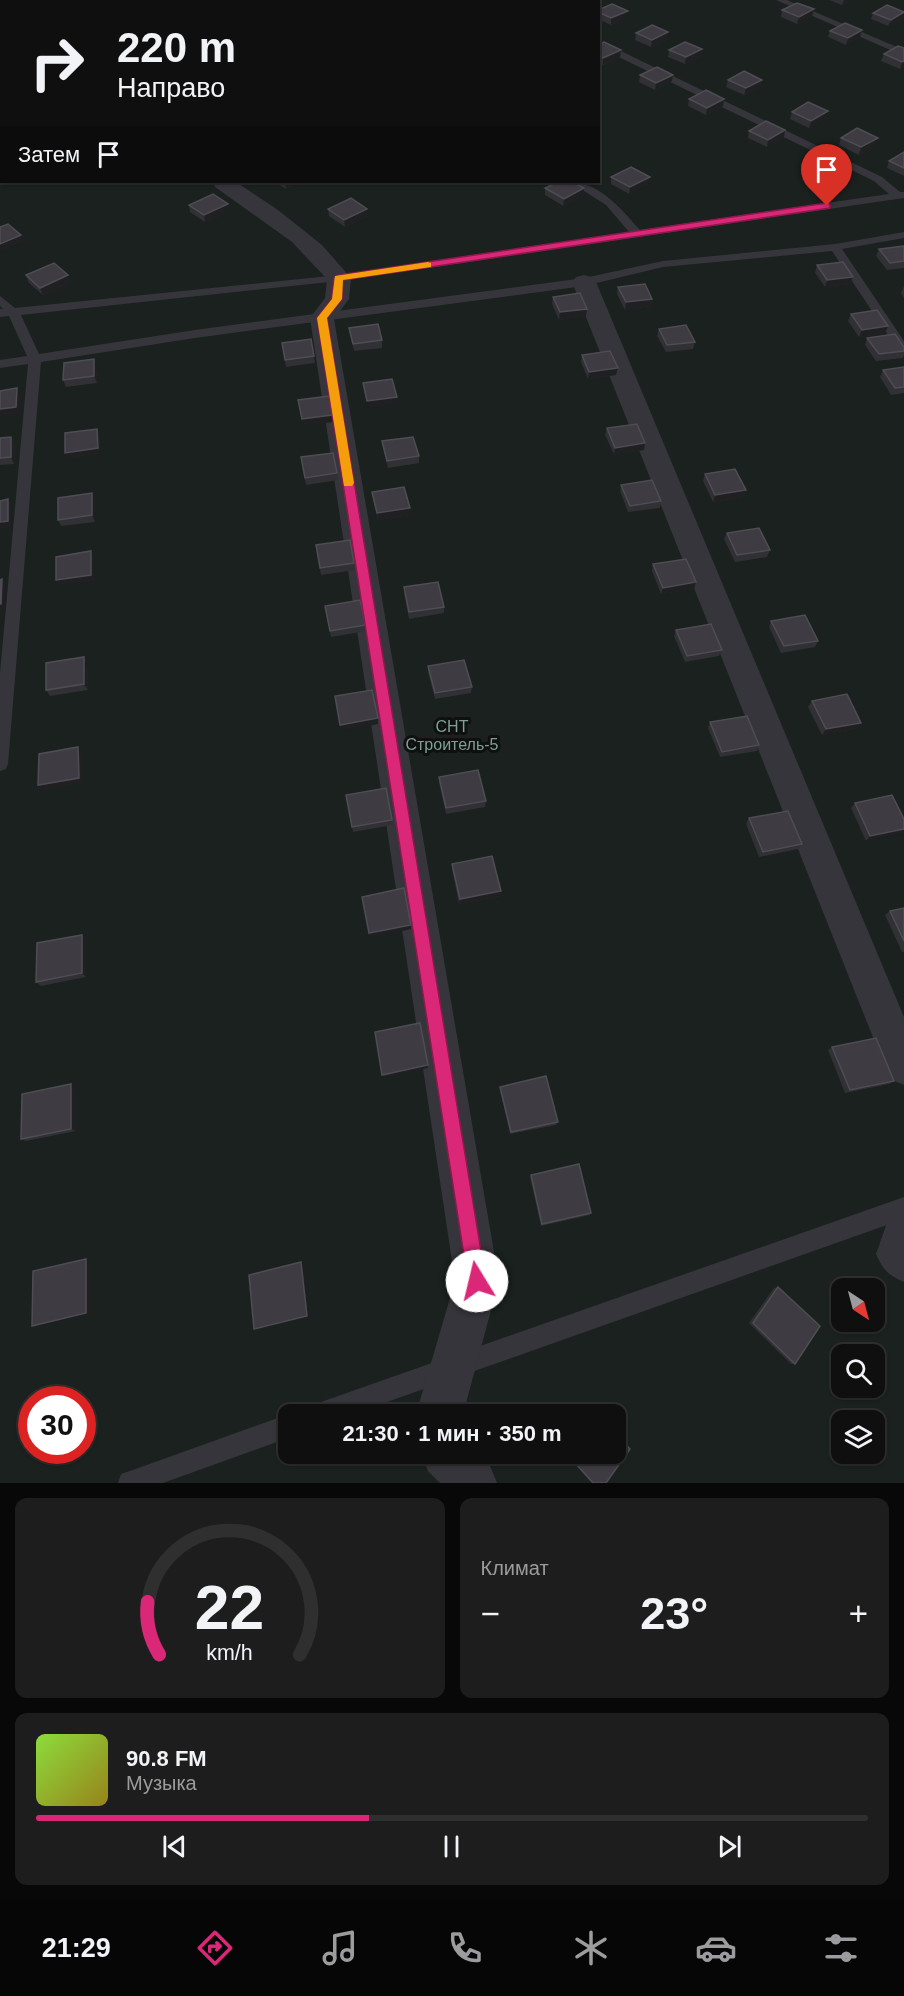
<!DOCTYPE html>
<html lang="ru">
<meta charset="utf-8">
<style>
:root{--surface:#100f10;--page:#1e1d1e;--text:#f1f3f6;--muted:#9c9c9f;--line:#302f30;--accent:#db2777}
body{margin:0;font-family:Helvetica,sans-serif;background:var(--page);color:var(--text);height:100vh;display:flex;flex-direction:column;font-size:22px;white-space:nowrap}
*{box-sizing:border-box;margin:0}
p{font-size:20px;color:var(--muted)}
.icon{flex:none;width:33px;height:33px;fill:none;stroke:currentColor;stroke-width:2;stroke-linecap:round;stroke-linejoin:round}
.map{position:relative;height:1483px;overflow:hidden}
.sheet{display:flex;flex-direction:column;gap:15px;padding:15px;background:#090809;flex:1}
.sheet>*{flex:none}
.top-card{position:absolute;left:0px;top:0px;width:600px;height:183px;box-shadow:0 2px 4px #0004,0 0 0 2px var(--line);background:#100f10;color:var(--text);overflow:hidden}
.needle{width:39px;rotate:144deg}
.buttons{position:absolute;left:831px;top:1278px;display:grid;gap:12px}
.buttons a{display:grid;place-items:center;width:54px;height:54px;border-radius:12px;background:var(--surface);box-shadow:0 2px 4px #0004,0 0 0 2px var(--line);font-size:30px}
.speed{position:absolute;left:18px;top:1386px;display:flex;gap:12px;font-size:30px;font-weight:700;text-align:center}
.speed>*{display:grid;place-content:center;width:78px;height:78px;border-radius:50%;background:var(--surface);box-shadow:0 2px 4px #0004,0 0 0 2px var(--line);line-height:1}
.speed .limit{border:9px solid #d22;background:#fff;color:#111}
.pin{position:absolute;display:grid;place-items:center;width:51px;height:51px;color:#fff;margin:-62px -26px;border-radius:50% 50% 50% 0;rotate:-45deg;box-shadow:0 0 6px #0007}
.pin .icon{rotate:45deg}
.me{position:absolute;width:66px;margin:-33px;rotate:351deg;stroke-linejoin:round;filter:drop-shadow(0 0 4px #0008)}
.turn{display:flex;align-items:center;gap:21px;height:126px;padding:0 18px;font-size:27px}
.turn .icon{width:78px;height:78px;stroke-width:2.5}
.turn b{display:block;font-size:42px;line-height:51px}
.then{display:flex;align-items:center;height:57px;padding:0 18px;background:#0003;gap:12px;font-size:22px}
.big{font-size:45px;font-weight:700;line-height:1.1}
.sheet .widget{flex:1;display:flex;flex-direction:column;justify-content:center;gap:9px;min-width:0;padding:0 21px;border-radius:12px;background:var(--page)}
.sheet .dial{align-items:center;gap:0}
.dial svg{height:156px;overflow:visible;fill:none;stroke:var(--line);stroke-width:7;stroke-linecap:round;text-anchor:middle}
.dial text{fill:var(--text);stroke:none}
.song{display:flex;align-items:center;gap:18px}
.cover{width:72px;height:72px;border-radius:9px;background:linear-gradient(135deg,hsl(90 70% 55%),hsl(50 70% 35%))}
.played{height:6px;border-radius:3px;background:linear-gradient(90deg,var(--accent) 40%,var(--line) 40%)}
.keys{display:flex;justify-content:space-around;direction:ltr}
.heat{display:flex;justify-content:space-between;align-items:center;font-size:33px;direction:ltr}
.sheet .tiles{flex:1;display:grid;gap:15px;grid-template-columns:1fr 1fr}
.widget:last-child{grid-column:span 2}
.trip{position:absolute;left:278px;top:1404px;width:348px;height:60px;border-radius:12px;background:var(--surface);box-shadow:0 2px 4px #0004,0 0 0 2px var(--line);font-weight:700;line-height:60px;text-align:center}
.menu{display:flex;height:96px;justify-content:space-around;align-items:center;background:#060606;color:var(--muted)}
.menu .icon{width:42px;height:42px}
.menu .on{color:var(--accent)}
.menu b{font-size:27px;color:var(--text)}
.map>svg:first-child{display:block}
.green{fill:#1a211e;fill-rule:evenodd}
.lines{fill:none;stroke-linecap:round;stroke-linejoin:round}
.lane{fill:#36353b;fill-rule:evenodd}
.street{fill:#36353b;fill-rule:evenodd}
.wall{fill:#313034}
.shaded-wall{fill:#201f22}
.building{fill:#3e3c42;stroke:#4e4d54;stroke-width:1.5}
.route{fill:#db2777;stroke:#8e194d;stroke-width:1.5}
.slow{fill:#f59e0b}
.labels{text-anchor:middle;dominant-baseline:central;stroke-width:6;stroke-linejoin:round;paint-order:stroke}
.park-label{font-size:16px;fill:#7ca28f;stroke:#100f11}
</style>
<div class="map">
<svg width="904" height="1483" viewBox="0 0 904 1483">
<rect width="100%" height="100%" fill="#151416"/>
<path class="green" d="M 0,0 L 904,0 L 904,1483 L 0,1483 ZM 2,2 L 598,2 L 598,182 L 2,182 ZM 842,1288 L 874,1288 L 874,1322 L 842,1322 ZM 842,1354 L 874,1354 L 874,1388 L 842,1388 ZM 32,1400 L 82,1400 L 82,1450 L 32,1450 ZM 288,1414 L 615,1414 L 615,1454 L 288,1454 ZM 842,1420 L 874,1420 L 874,1454 L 842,1454 Z"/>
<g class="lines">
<g class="lane">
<polygon points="239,0 249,0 250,2 240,2"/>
<polygon points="505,0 515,0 516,2 506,2"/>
<polygon points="776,0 787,0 904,50 904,56"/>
<path d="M 598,40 L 882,177 L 900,192 L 904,192 L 904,198 L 339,281 L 21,315 L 39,354 L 195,330 L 584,278 L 663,261 L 835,244 L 904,232 L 904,238 L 842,249 L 904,341 L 904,354 L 900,353 L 832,251 L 663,267 L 584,286 L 195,338 L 41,362 L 8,764 L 6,769 L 0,771 L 0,673 L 28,364 L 0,368 L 0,360 L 27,356 L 9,316 L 0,317 L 0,309 L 3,309 L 0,306 L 0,296 L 15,308 L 339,275 L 629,232 L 606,205 L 570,182 C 600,182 622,210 640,230 L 889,194 L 874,181 L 598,47 Z"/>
<polygon points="904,1197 904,1219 353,1414 309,1414 313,1406 321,1402"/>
<polygon points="289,1414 288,1438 163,1483 118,1483 121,1474 130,1471"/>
</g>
<g class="street">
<rect x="0" y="24" width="2" height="11"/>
<polygon points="213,182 236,182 278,210 322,245 351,278 349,299 334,319 499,1281 463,1414 416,1414 455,1281 310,318 325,298 327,279 292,242 215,187"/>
<polygon points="584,275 592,277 596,282 904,1017 904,1085 890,1079 884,1065 572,282 576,277"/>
<path d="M 904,1210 L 904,1282 C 888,1275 883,1270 876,1254 L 889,1217 Z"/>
<polygon points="421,1454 478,1454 490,1466 497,1483 440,1483 428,1471"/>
</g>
</g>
<g class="wall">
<polygon points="551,0 581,0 577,2 554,2"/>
<polygon points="829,0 853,0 842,5"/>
<polygon points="814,9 812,16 797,24 781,17 782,10"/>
<polygon points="598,10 627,17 611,25 598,19"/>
<polygon points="904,12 902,19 888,26 871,19 873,13"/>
<polygon points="862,30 860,37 846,45 828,37 830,31"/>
<polygon points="636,33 667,39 651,47 635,40"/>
<polygon points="598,45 621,50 620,57 603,65 598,63"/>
<polygon points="904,48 904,66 900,69 881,61 884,54"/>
<polygon points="702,49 701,56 685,64 668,57 669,50"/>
<polygon points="640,75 672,81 655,90 639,82"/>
<polygon points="728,80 762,80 760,87 744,95 726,87"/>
<polygon points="689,99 724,99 723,106 706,115 688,106"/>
<polygon points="792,112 825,118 809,128 790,119"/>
<polygon points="749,131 784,137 767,147 748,138"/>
<polygon points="841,138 875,145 859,155 839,145"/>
<polygon points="904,152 904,176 887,168 889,161"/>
<polygon points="611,177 648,184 629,194 611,184"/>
<polygon points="275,182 301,182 286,189"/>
<polygon points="545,188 583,195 563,206 545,195"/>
<polygon points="189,205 229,211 205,222 190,212"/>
<polygon points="328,209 368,216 345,227 329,216"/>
<polygon points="904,246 904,268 887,270 876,256 879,249"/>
<polygon points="817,265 853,277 850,284 825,287 815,273"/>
<polygon points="26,275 70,282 43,295 29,283"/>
<polygon points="904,286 904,298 901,293"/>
<polygon points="618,287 652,299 651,306 625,310 617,294"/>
<polygon points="553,297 586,316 559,320 552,304"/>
<polygon points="851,314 888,326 885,333 859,337 848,321"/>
<polygon points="349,328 382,340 382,348 354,351"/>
<polygon points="659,329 695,342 693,349 666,352 657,336"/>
<polygon points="867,338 904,347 904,355 903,358 876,361 865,345"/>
<polygon points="311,339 315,363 286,367 282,343"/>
<polygon points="582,355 616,375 588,379 581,362"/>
<polygon points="96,366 97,383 66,387 63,380"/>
<polygon points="904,367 904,393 891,395 880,377 883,370"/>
<polygon points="607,428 645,443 644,450 614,454 605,435"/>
<polygon points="11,437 15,444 14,464 0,465 0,438"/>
<polygon points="382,441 419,456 419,463 388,468 383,448"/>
<polygon points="301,457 337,473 338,480 306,485"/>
<polygon points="705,474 746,490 743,497 713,502 703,481"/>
<polygon points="621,485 661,501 660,508 628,512 620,491"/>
<polygon points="372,492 410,508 410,515 378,520"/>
<polygon points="92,493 95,500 95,522 61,526 58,520"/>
<polygon points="727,533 770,550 767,557 735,562 724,539"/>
<polygon points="316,545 354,563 355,570 321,575"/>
<polygon points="653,564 694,589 661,594 652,571"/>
<polygon points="404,587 444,607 444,613 409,619 404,594"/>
<polygon points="325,606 366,625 366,631 331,637"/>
<polygon points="771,621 818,641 815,647 781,653 769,627"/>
<polygon points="676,630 722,650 719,656 685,662 674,636"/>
<polygon points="84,657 87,663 88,690 50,696 46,690"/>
<polygon points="428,666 472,687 471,693 435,699 428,672"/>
<polygon points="812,701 861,723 858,728 822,735 808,707"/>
<polygon points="710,722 759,745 757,751 720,757 708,728"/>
<polygon points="439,777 486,801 485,807 446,814 439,782"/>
<polygon points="346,795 392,820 393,825 353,832"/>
<polygon points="855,803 904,819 866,841 851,808"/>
<polygon points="749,818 802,844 798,849 759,857 746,824"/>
<polygon points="452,864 501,891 500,896 459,904 452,869"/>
<polygon points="904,908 904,952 902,952 885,915 890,911"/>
<polygon points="82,935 86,939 86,977 41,986 36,982"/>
<polygon points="832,1047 894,1081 889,1084 845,1093 828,1050"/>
<polygon points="71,1084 75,1087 76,1131 26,1141 21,1139"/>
<polygon points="500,1087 558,1122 556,1125 510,1134 500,1090"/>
<polygon points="531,1175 591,1213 590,1215 541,1226 530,1177"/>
<polygon points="778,1287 795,1364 791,1364 749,1323 774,1288"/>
<polygon points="588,1404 598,1414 580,1414"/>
</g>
<g class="shaded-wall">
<polygon points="566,0 581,0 577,2 566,2"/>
<polygon points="844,0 853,0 842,5"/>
<polygon points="814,9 812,16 797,24 799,17"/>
<polygon points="628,11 627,17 611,25 611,18"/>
<polygon points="904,12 902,19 888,26 891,20"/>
<polygon points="862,30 860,37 846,45 848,38"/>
<polygon points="668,32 667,39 651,47 652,40"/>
<polygon points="702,49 701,56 685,64 686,57"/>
<polygon points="621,50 620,57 603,65 603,58"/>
<polygon points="904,61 904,66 900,69 902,62"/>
<polygon points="673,75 672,81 655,90 656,83"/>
<polygon points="762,80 760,87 744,95 746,88"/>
<polygon points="724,99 723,106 706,115 707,108"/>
<polygon points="828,111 825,118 809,128 811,121"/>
<polygon points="785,130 784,137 767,147 768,140"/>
<polygon points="878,138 875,145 859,155 861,147"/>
<polygon points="650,177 648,184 629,194 630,187"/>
<polygon points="285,182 301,182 286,189"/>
<polygon points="584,188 583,195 563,206 564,199"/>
<polygon points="228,204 229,211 205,222 204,215"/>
<polygon points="367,209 368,216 345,227 344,220"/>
<polygon points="21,235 23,242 0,252 0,244"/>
<polygon points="68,275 70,282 43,295 40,288"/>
<polygon points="853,277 850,284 825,287 827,280"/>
<polygon points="652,299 651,306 625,310 626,302"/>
<polygon points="587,309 586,316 559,320 560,312"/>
<polygon points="888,326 885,333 859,337 862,330"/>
<polygon points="94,359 96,366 97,383 94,376"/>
<polygon points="618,368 616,375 588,379 589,372"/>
<polygon points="17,388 21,396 20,414 0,416 0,409"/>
<polygon points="397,397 398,404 368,408 367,401"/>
<polygon points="332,415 333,422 303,426 302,419"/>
<polygon points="97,429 100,436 100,455 68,459 65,453"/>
<polygon points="11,437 15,444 14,464 11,457"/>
<polygon points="645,443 644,450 614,454 615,448"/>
<polygon points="746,490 743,497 713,502 715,495"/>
<polygon points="92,493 95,500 95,522 92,515"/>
<polygon points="8,499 12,506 11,528 0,529 0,522"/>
<polygon points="410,508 410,515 378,520 377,513"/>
<polygon points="91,551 94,558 94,581 59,587 56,580"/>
<polygon points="2,579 6,586 5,610 0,611"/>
<polygon points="696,582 694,589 661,594 663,588"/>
<polygon points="84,657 87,663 88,690 84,684"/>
<polygon points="378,718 378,724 341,731 340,725"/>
<polygon points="861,723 858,728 822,735 826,729"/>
<polygon points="78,747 82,753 82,783 42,791 38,785"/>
<polygon points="904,829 904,833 866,841 870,836"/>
<polygon points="501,891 500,896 459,904 460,899"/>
<polygon points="411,925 411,929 369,938 369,933"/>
<polygon points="82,935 86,939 86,977 82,973"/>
<polygon points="428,1065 428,1068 382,1078 382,1075"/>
<polygon points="71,1084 75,1087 76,1131 71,1129"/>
<polygon points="86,1259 90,1260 91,1313 38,1326 32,1326"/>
<polygon points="301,1262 303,1263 309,1316 257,1329 254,1329"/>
</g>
<g class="building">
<polygon points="47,0 56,0 58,2 43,2"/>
<polygon points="246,0 251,0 254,2 242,2"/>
<polygon points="797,3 814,9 799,17 782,10"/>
<polygon points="612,4 628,11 611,18 598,12 598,10"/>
<polygon points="887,5 904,12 891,20 873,13"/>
<polygon points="845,23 862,30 848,38 830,31"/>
<polygon points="652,25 668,32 652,40 636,33"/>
<polygon points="604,42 621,50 603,58 598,56 598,45"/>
<polygon points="685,42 702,49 686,57 669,50"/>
<polygon points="898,46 904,48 904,61 902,62 884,54"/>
<polygon points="2,49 2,61 0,61 0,50"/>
<polygon points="657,67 673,75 656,83 640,75"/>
<polygon points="744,71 762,80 746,88 728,80"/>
<polygon points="706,90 724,99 707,108 689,99"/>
<polygon points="808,102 828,111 811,121 792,112"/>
<polygon points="766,121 785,130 768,140 749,131"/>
<polygon points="857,128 878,138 861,147 841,138"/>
<polygon points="904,152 904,168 889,161"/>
<polygon points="631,167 650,177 630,187 611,177"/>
<polygon points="558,182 573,182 584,188 564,199 545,188"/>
<polygon points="213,194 228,204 204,215 189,205"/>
<polygon points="351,198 367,209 344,220 328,209"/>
<polygon points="8,224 21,235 0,244 0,227"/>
<polygon points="904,246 904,261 890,263 879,249"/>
<polygon points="843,262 853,277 827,280 817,265"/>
<polygon points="54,263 68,275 40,288 26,275"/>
<polygon points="645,284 652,299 626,302 618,287"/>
<polygon points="580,293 587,309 560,312 553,297"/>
<polygon points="877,310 888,326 862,330 851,314"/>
<polygon points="378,324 382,340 353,344 349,328"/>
<polygon points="686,325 695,342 667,345 659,329"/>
<polygon points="895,334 904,347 904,351 879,354 867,338"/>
<polygon points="311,339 314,356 285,360 282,343"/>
<polygon points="610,351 618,368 589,372 582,355"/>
<polygon points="94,359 94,376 63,380 64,363"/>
<polygon points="904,367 904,387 895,388 883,370"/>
<polygon points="392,379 397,397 367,401 363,383"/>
<polygon points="17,388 16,407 0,409 0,391"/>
<polygon points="329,396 332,415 302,419 298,400"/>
<polygon points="637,424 645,443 615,448 607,428"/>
<polygon points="97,429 98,448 65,453 65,433"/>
<polygon points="11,437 11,457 0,458 0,438"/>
<polygon points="413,437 419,456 387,461 382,441"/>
<polygon points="333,453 337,473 305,478 301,457"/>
<polygon points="735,469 746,490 715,495 705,474"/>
<polygon points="652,480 661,501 630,506 621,485"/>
<polygon points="404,487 410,508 377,513 372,492"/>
<polygon points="92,493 92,515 58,520 58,498"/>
<polygon points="8,499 8,521 0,522 0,501"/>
<polygon points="759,528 770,550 737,555 727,533"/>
<polygon points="350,540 354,563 320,568 316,545"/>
<polygon points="91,551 91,575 56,580 56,557"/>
<polygon points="686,559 696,582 663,588 653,564"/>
<polygon points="2,579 1,604 0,604 0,580"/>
<polygon points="438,582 444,607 409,612 404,587"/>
<polygon points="360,600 366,625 330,631 325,606"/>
<polygon points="805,615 818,641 784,646 771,621"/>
<polygon points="711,624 722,650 687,656 676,630"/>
<polygon points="84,657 84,684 46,690 46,663"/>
<polygon points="464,660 472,687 435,693 428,666"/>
<polygon points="372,690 378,718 340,725 335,696"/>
<polygon points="847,694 861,723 826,729 812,701"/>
<polygon points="747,716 759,745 722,752 710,722"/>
<polygon points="78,747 79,778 38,785 39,754"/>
<polygon points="478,770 486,801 446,808 439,777"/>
<polygon points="386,788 392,820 352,827 346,795"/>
<polygon points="892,795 904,819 904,829 870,836 855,803"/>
<polygon points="788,811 802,844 763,852 749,818"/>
<polygon points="492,856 501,891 460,899 452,864"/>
<polygon points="404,888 411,925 369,933 362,897"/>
<polygon points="904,908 904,941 890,911"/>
<polygon points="82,935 82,973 36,982 37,943"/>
<polygon points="420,1023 428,1065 382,1075 375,1032"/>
<polygon points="876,1038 894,1081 850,1090 832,1047"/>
<polygon points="546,1076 558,1122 511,1132 500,1087"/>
<polygon points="71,1084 71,1129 21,1139 22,1094"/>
<polygon points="579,1164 591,1213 542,1224 531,1175"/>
<polygon points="86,1259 86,1313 32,1326 33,1271"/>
<polygon points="301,1262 307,1316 254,1329 249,1275"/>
<polygon points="778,1287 820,1326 795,1364 753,1323"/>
<polygon points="589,1405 598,1414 583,1414"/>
<polygon points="615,1433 630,1449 606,1483 593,1483 567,1454 615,1454"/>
</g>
<polygon class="route" points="827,203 830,204 830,208 343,280 342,299 327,318 486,1281 483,1287 477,1290 470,1287 468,1281 317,318 332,299 334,278 339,275"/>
<polygon class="slow" points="428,262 431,263 431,267 343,280 342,299 327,318 354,483 352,486 344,486 317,318 332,299 335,276"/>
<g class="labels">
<g class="park-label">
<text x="452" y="726">СНТ<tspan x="452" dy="18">Строитель-5</tspan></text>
</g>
</g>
</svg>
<div class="buttons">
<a><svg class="needle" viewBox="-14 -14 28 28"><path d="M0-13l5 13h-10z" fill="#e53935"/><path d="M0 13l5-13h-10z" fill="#9c9c9f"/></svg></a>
<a><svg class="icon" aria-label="search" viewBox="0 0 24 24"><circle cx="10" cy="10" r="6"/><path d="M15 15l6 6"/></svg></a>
<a><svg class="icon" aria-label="layers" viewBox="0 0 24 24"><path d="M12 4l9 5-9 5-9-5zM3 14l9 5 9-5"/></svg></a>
</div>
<div class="speed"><div class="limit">30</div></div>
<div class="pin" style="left:827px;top:206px;background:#d93025"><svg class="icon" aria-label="arrive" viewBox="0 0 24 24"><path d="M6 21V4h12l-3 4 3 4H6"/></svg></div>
<svg class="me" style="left:477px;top:1281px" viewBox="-20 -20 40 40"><circle r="19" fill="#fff"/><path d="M0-13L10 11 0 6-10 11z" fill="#db2777"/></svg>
<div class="trip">21:30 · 1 мин · 350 m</div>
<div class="top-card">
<div class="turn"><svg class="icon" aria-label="right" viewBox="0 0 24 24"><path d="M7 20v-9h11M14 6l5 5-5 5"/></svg><div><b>220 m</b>Направо</div></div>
<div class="then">Затем<svg class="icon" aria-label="arrive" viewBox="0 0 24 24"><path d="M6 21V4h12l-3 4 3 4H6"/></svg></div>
</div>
</div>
<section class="sheet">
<div class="tiles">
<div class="widget dial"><svg viewBox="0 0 100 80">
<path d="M14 69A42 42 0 1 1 86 69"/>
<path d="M14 69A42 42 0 0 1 8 42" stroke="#db2777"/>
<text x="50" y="56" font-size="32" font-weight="700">22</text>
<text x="50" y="72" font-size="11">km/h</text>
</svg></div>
<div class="widget"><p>Климат</p>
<div class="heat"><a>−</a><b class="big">23°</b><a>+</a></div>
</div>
<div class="widget">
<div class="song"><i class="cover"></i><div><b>90.8 FM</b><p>Музыка</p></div></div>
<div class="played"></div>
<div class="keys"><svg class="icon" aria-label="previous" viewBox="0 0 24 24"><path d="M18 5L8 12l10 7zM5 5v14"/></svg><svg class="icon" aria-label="pause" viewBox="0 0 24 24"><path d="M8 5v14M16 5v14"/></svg><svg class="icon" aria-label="next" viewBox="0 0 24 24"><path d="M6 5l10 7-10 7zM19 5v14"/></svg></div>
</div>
</div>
</section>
<nav class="menu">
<b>21:29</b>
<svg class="icon on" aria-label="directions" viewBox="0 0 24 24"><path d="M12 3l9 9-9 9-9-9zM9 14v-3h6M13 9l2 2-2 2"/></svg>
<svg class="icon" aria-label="music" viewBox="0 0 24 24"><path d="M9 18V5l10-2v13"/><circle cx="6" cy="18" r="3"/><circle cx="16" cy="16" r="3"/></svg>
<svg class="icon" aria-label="phone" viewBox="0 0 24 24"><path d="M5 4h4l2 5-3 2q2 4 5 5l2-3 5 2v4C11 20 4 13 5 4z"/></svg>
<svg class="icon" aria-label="climate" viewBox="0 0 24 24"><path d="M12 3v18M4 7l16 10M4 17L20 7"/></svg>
<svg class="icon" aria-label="car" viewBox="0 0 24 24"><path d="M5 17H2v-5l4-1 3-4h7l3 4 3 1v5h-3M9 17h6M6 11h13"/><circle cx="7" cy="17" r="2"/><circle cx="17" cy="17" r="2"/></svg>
<svg class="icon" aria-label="filters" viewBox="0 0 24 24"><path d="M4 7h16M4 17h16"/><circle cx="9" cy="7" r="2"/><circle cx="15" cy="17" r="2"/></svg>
</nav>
